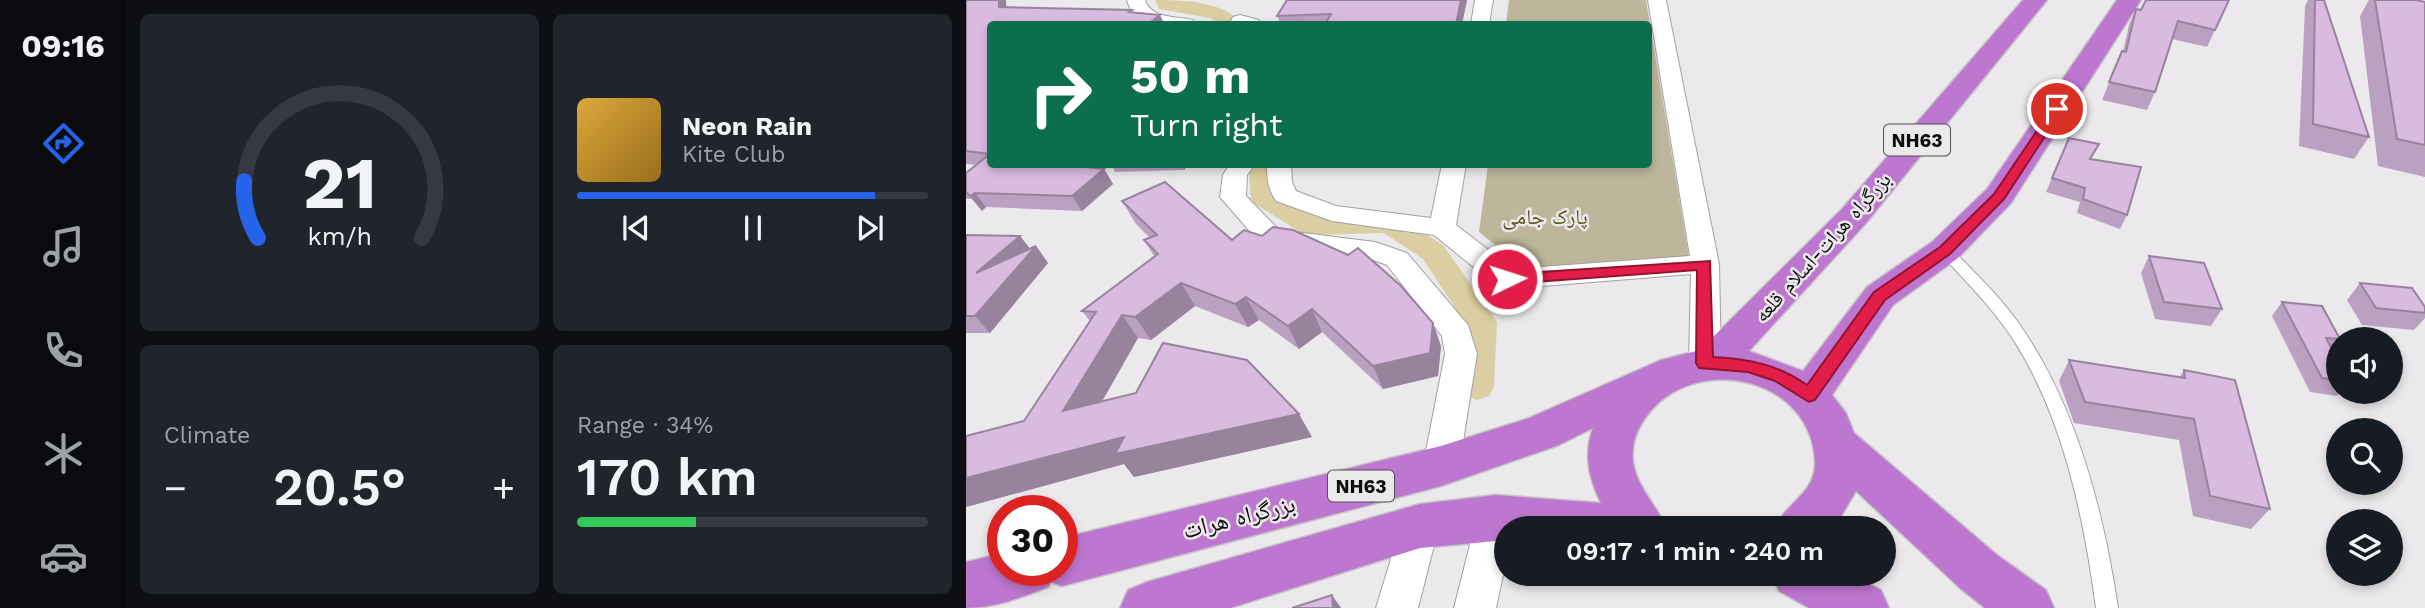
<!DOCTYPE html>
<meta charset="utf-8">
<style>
:root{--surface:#171b24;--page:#20242c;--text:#f1f3f6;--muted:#9ea1a6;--line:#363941;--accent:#2563eb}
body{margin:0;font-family:"Work Sans","Noto Naskh Arabic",sans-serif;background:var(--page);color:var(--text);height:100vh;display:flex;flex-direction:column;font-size:26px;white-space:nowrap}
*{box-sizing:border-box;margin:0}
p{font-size:23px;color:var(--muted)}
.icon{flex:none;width:38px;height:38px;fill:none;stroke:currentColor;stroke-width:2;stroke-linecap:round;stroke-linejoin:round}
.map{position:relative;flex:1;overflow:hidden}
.details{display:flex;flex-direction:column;gap:14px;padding:14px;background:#0d0f14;width:840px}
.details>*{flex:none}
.banner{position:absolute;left:21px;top:21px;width:665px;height:147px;border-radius:7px;box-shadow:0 4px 10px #0003;background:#0b6e4f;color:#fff;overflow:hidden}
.buttons{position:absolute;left:1360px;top:327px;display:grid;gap:14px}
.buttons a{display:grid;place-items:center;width:77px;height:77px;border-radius:50%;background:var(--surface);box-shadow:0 4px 10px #0003;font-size:35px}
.speed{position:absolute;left:21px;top:495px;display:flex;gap:14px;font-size:35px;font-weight:700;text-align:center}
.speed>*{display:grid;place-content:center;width:91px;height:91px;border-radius:50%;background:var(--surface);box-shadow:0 4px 10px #0003;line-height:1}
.speed .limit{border:10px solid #d22;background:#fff;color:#111}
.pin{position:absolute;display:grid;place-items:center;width:60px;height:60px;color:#fff;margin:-30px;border:4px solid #fff;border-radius:50%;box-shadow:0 2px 7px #0007}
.me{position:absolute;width:77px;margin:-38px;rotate:86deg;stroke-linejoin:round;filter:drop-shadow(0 0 5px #0008)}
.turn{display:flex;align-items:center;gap:24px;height:147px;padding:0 28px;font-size:32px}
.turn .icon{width:91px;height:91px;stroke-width:2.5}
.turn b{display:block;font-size:49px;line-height:60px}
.big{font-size:52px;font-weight:600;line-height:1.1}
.details .tile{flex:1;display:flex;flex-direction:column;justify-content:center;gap:10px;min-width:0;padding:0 24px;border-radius:10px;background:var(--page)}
.details .dial{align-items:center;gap:0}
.dial svg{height:182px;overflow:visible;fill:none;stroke:var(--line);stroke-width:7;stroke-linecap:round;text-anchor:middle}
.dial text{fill:var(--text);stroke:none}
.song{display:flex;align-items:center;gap:21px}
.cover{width:84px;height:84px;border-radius:10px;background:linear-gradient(135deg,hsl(40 70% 55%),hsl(40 70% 35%))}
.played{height:7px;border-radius:4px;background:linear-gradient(90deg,var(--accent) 85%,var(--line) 85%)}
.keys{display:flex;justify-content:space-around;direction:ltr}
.heat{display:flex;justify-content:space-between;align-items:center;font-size:38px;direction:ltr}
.charge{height:10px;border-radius:5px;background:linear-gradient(90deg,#34c759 34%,var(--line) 0)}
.details .tiles{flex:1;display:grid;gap:14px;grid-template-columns:repeat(2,1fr)}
.trip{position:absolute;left:528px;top:516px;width:402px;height:70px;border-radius:35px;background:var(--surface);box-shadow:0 4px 10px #0003;font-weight:600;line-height:70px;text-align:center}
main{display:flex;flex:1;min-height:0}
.tabs{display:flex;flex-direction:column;width:126px;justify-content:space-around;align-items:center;background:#090b0e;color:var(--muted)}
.tabs .icon{width:49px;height:49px}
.tabs .selected{color:var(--accent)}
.tabs b{font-size:32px;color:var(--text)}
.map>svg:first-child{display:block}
.green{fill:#beb69b}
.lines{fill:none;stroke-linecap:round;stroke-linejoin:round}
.canal{fill:#dbcea2;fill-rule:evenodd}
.lane-casing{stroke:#a2a0a3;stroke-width:2}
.street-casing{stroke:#a2a0a3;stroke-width:2}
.highway-casing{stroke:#c5c5c5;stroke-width:3}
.lane{fill:#fff;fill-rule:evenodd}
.street{fill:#fff;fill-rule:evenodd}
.highway{fill:#be77d0;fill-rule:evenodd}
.wall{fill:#bba1c1}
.shaded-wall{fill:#98839d}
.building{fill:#d9bbe0;stroke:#98839d;stroke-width:2}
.route{fill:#e11d48;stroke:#92132f;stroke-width:2}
.labels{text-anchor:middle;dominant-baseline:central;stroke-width:5;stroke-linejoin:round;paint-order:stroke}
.shield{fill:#ebe9ec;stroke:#504f51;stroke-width:2}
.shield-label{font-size:19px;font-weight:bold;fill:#0e0d0e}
.park-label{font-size:21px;fill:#5e501b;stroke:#ebe9ec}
.street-label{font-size:21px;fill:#0e0d0e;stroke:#ebe9ec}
.near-street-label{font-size:24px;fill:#0e0d0e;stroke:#ebe9ec}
</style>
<main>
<nav class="tabs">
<b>09:16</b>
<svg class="icon selected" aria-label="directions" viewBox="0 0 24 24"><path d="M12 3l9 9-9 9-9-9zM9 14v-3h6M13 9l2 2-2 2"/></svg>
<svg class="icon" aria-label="music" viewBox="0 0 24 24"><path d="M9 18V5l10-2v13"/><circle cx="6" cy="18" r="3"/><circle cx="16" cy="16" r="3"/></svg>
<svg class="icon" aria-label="phone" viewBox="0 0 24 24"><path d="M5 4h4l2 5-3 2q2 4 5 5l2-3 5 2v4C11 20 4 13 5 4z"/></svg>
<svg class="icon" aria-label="climate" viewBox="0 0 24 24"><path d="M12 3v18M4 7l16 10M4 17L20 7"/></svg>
<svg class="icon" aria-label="car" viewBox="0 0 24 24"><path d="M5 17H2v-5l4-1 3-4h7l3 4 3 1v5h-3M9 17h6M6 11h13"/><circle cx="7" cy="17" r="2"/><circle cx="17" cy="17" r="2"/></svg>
</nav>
<section class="details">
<div class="tiles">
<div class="tile dial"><svg viewBox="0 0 100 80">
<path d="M14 69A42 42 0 1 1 86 69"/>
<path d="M14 69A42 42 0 0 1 8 44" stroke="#2563eb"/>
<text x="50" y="56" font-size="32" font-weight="700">21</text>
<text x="50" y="72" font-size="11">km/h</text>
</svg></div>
<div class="tile">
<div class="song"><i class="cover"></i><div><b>Neon Rain</b><p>Kite Club</p></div></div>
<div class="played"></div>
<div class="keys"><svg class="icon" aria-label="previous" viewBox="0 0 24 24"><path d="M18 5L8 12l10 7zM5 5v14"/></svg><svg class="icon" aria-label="pause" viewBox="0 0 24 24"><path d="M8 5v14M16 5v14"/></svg><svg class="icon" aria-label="next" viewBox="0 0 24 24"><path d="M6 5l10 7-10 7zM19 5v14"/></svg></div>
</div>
<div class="tile"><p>Climate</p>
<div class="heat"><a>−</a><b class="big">20.5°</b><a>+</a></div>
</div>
<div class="tile"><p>Range · 34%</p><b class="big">170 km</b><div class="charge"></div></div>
</div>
</section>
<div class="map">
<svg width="1459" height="608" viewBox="0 0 1459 608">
<rect width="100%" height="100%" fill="#ebe9ec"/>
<polygon class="green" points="543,0 680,0 723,257 560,270 513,232 522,165 682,164 682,24 540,24"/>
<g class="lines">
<g class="canal">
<path d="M 189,0 C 216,0 259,1 276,24 L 254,24 L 244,18 L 193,9 Z"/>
<polygon points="282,164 308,164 312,194 350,217 424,215 434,218 477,245 526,314 531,322 528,387 523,396 511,400 499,396 494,387 499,323 457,259 418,233 344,235 334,232 289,204 285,198"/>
</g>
<g class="lane-casing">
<path id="lane" d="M 979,245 L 984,247 C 1010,274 1038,300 1058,331 C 1112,412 1138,513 1152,608 L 1130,608 C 1118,517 1097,417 1047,339 C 1026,307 999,281 974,253 L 972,250 L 974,247 Z"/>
</g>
<g class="street-casing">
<g id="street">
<path d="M 161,0 L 179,0 C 185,19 210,16 227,20 L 229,24 C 205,26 169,30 161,0 Z"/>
<polygon points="509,0 527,0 523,24 505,24"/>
<path d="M 682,0 L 700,0 L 753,264 L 755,363 L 750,371 L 739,375 L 728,371 L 723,363 L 725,274 L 541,289 L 531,286 L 468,235 L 366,221 L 310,201 C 302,189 301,179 301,164 L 325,164 L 326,182 L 330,191 L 370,206 L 465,218 L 476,164 L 500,164 L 490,225 L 547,269 L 724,256 Z"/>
<polygon points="274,15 293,20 295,24 267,24 265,21 267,17"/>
<polygon points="264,164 289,164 281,175 280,196 313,230 409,242 441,253 502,325 511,354 493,466 488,477 475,481 462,477 457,466 479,354 476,336 421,265 405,259 295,244 254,197 257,175"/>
<polygon points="530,500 543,505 549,517 547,528 541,528 541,556 530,608 488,608 511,517 517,505"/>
<polygon points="454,509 468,514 473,526 452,608 410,608 435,526 440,514"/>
</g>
</g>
<g class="highway-casing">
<g id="highway">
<path d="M 1057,0 L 1081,0 L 900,223 L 783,351 L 837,371 L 901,287 L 966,242 L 1021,189 L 1151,0 L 1175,0 L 1045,203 L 992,258 L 927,305 L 866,395 L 880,413 L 888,433 L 1031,555 L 1080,590 L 1088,608 L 1019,608 L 995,589 L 890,491 L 868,528 L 809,528 C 819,503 849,494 849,463 C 847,378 733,352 683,413 C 671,428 665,443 667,462 C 671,488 691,505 700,528 L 541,528 L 541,540 L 454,548 L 264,608 L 154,608 L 162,590 L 181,582 L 454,504 L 530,495 L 635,503 C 623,478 617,456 627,428 L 593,445 L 475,486 L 96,586 L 85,582 L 82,587 C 57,597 28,608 0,608 L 0,562 L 37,553 L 37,570 L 96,570 L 96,538 L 475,446 L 563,418 L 695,360 L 734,350 L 876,209 Z"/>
<polygon points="805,574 884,574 915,590 923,608 843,608 813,591"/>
</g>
</g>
<use href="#lane" class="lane"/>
<use href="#street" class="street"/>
<use href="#highway" class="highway"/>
</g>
<g class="wall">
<polygon points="0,0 40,0 40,8 194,15 198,24 24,24 24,164 138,169 147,184 116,211 20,207 16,211 6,199 0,199 0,173 10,165 0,164"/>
<polygon points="321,0 501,0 496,24 315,24 311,16"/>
<polygon points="1263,0 1241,47 1206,39 1189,92 1181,110 1136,100 1156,51 1157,52 1163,25 1170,9 1175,10"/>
<polygon points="1342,0 1358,0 1403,137 1388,159 1333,146 1339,6"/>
<polygon points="1403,0 1450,0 1459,2 1459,177 1412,166 1394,16"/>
<polygon points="1126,160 1161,215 1154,229 1111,213 1114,202 1080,192 1086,178"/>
<polygon points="145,164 222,164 218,170 149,172"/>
<polygon points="156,201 266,240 475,346 472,376 417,389 356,332 333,349 293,320 282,327 229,306 185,340 172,338 136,402 346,437 168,477 158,464 0,507 0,436 58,421 124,321 116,311 188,256 178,240 184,238 170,224"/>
<polygon points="0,235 64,249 70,246 82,263 24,333 0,333"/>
<polygon points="1183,256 1256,309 1245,326 1189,319 1175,273"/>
<polygon points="1394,283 1459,307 1459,318 1448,330 1396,325 1381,300"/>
<polygon points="1316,302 1372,340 1372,342 1366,349 1372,360 1372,392 1374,392 1371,396 1344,392 1306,316"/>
<polygon points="1103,360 1214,377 1218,370 1304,509 1285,529 1227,516 1213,440 1108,423 1093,381"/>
</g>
<g class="shaded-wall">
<polygon points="33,0 40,0 41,20 33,7"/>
<polygon points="495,0 501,0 496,24 490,24"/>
<polygon points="194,15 198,24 182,24"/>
<polygon points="215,164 222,164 218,170"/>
<polygon points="138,169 147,184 116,211 106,196"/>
<polygon points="9,193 20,207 16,211 4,196"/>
<polygon points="54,236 66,251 70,246 82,263 24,333 9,316 10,273"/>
<polygon points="215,283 229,306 185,340 169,317"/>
<polygon points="280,297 293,320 282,327 269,304"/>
<polygon points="346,309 356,332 333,349 322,326"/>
<polygon points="156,315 172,338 117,434 97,411"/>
<polygon points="467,323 475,346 472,376 417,389 407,366"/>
<polygon points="333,414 346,437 168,477 158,464 0,507 0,478 158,437"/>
<polygon points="366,595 375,608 367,608"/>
</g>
<g class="building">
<polygon points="0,0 33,0 33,7 166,10 163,12 194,15 182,24 24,24 24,164 91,164 138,169 106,196 9,193 4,196 0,192 0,173 24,154 0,151"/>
<polygon points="321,0 495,0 490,24 359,24 365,14 311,16"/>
<polygon points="1180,0 1263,0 1249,30 1212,21 1189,92 1143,82 1156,51 1160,52 1170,9 1175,10"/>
<polygon points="1349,0 1358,0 1403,137 1347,124"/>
<polygon points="1409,0 1450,0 1459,2 1459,145 1431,139"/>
<polygon points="1103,138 1133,144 1124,159 1175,167 1161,215 1117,199 1119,188 1086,178"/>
<polygon points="199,182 266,240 278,230 296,236 307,227 327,230 382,255 392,248 435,286 467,323 464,353 407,366 346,309 322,326 280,297 269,304 215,283 169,317 156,315 97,411 170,393 197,343 281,360 333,414 149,454 158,437 0,478 0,436 58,421 130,312 116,311 192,254 178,240 191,235 156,201"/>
<polygon points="0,235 54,236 10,273 70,246 9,316 0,316"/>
<polygon points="1183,256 1238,263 1256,309 1198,302"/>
<polygon points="1394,283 1446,288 1459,307 1459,313 1410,308"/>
<polygon points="1316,302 1356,306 1374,339 1360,338 1372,360 1372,380 1356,378"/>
<polygon points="1103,360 1219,378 1218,370 1269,380 1304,509 1244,496 1228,419 1119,402"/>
<polygon points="366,595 367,608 326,608"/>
</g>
<path class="route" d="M 1087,107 L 1097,109 L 1038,199 L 984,254 L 919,300 L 849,400 L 843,402 L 809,381 L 782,372 L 733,368 L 730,363 L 731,270 L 541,284 L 533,279 L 541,274 L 744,261 L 747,357 C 783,359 811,364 841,385 L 908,292 L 974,247 L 1028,194 Z"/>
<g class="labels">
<g class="shield">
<rect x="918" y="124.5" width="66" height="31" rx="5"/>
<rect x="362" y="470.5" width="66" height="31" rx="5"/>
</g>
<g class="shield-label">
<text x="951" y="140">NH63</text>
<text x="395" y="486">NH63</text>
</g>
<g class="park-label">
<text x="579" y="216">پارک جامی</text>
</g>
<g class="street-label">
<text transform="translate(856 247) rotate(-48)">بزرگراه هرات-اسلام قلعه</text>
</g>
<g class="near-street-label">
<text transform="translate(273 517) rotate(-14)">بزرگراه هرات</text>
</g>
</g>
</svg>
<div class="buttons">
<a><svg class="icon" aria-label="sound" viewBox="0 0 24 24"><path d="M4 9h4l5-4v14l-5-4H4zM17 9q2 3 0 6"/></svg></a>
<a><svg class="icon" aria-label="search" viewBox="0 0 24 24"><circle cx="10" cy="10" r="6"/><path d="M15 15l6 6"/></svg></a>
<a><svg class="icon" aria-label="layers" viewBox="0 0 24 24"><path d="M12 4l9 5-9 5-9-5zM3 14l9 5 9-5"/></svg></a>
</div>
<div class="speed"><div class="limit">30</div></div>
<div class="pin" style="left:1091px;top:109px;background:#d93025"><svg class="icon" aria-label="arrive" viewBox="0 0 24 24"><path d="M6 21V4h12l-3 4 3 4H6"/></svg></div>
<svg class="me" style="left:541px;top:279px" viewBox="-20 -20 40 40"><circle r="17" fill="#e11d48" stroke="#fff" stroke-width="3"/><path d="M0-11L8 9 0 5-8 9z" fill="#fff"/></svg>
<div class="trip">09:17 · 1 min · 240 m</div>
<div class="banner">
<div class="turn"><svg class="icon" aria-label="right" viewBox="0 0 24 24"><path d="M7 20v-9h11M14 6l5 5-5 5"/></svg><div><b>50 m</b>Turn right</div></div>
</div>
</div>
</main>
